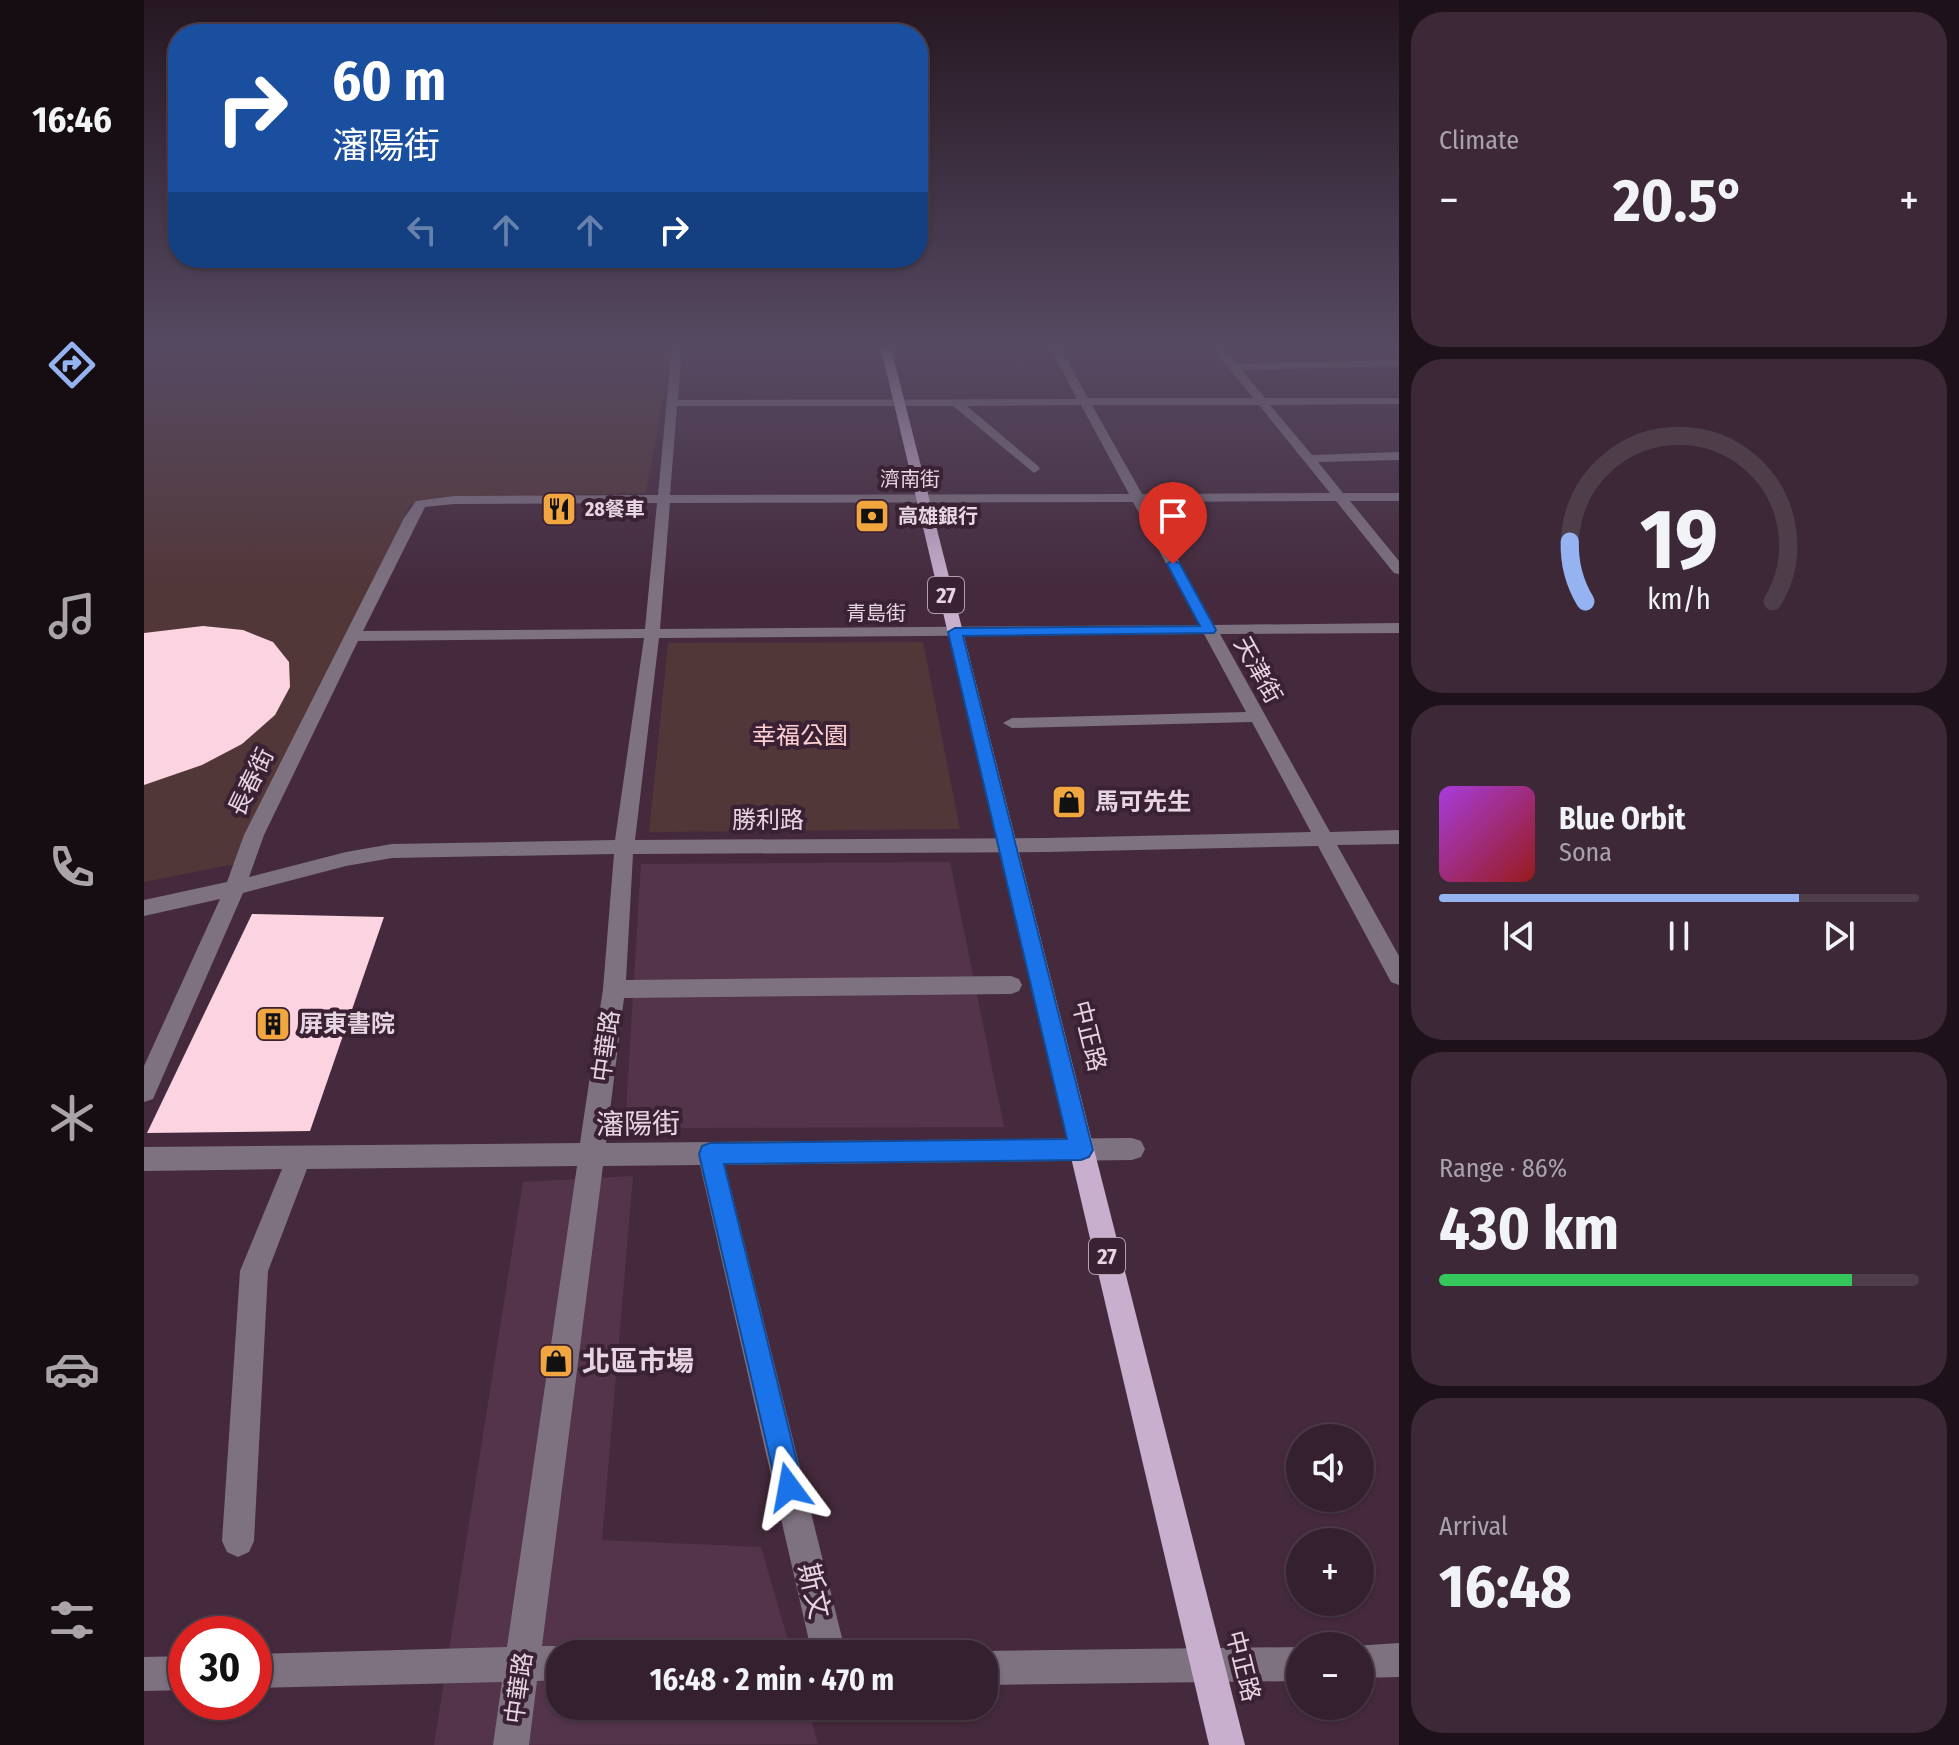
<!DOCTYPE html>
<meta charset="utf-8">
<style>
:root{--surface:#34202e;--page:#3c2836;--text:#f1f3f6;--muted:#a9a3aa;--line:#4e3e4a;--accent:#95b2f1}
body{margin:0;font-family:"Fira Sans Condensed","Noto Sans TC",sans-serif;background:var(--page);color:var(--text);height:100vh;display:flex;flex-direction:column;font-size:30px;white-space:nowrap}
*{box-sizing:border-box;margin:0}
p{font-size:26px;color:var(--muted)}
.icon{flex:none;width:44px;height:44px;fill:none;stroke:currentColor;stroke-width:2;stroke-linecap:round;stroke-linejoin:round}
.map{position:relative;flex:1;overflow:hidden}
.side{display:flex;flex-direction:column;gap:12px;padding:12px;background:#1d1219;width:560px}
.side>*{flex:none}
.banner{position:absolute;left:24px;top:24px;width:760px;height:244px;border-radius:32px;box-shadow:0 2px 6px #0004,0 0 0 2px var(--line);background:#1a4fa0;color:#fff;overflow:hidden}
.buttons{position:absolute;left:1142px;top:1424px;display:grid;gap:16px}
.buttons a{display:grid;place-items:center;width:88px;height:88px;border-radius:50%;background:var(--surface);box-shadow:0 2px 6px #0004,0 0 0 2px var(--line);font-size:40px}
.speed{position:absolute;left:24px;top:1616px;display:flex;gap:16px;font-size:40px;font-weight:700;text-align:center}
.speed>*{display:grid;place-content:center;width:104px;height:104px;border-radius:50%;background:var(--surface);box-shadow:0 2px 6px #0004,0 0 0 2px var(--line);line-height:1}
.speed .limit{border:12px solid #d22;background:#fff;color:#111}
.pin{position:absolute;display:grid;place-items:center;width:68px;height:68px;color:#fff;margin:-82px -34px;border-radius:50% 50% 50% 0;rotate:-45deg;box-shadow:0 0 8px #0007}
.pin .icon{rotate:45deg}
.me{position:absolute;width:88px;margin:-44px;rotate:347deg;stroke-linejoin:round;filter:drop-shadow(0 0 6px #0008)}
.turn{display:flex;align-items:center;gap:28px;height:168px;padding:0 32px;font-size:36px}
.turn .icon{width:104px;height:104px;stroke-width:2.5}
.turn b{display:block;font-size:56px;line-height:68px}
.lanes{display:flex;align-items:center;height:76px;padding:0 32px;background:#0003;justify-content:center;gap:40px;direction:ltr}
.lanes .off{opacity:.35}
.big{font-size:60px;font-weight:700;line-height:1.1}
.side .card{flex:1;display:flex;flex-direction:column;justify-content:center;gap:12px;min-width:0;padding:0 28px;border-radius:32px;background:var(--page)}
.side .dial{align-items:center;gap:0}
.dial svg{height:208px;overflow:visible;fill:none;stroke:var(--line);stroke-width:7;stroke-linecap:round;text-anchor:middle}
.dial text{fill:var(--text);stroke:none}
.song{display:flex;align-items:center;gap:24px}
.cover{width:96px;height:96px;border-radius:12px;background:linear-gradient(135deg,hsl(280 70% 55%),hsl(0 70% 35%))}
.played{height:8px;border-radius:4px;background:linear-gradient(90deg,var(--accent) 75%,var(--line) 75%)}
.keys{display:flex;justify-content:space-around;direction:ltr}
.heat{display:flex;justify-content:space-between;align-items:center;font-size:44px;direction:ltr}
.charge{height:12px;border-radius:6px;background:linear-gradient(90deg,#34c759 86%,var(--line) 0)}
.trip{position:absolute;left:402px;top:1640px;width:452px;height:80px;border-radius:32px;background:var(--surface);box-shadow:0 2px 6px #0004,0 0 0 2px var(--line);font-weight:700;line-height:80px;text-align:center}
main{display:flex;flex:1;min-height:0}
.dock{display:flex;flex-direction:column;width:144px;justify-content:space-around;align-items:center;background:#150d12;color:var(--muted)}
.dock .icon{width:56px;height:56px}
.dock .active{color:var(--accent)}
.dock b{font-size:36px;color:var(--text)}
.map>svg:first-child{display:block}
.built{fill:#54344b}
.green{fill:#523739}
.building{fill:#fcd3e1}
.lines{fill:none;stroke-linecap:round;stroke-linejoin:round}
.minor{fill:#7e7281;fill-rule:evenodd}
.major{fill:#c7afcd;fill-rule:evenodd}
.route{fill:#1a73e8;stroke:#114b97;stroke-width:2}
.labels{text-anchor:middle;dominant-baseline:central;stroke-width:8;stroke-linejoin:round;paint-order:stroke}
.far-street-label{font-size:20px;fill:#e7d6e2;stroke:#3a2133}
.far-poi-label{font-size:20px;font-weight:bold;fill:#e7d6e2;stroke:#3a2133;text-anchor:start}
.shield{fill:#3a2133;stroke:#b3a0ae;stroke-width:2}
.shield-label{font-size:22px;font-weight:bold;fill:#e7d6e2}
.street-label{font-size:24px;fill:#e7d6e2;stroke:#3a2133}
.park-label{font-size:24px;fill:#ffd0d2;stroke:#3a2133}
.poi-label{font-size:24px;font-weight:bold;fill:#e7d6e2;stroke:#3a2133;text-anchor:start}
.near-street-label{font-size:28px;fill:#e7d6e2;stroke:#3a2133}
.near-poi-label{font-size:28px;font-weight:bold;fill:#e7d6e2;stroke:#3a2133;text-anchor:start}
</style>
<main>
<nav class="dock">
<b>16:46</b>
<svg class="icon active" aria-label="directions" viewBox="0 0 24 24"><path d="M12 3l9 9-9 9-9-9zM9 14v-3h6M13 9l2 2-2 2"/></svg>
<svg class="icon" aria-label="music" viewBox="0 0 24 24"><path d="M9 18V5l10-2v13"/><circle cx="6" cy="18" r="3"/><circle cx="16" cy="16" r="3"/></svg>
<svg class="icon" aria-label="phone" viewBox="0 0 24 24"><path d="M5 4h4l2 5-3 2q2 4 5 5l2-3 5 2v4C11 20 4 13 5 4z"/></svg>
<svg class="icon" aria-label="climate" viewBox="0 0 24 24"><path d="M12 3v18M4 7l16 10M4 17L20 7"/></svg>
<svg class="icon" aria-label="car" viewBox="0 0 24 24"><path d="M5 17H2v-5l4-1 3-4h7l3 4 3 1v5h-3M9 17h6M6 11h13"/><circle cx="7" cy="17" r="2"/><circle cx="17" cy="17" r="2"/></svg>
<svg class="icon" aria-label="filters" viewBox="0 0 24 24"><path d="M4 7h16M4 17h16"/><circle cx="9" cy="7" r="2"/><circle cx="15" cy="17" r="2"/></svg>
</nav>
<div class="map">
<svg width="1255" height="1745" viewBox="0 0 1255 1745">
<rect width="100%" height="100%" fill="#452a3d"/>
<g class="built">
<polygon points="806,862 860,1127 481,1128 497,864"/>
<polygon points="489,1176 458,1540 617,1547 648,1654 416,1654 416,1706 663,1706 674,1744 290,1745 379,1182"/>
</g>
<g class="green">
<polygon points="23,344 529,344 502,493 303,498 273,502 265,507 91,864 0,882 0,364"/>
<polygon points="779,642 816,829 505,832 524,643"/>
</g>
<g class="building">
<polygon points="59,626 99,630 129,642 145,662 146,687 131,715 98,744 58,765 0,785 0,633"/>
<polygon points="108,914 240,917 166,1131 3,1133"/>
</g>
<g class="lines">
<g class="minor">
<polygon points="0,344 7,344 0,349"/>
<path d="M 528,344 L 538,344 L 534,400 L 933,399 L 904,344 L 914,344 L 944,398 L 1109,398 L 1066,344 L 1076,344 L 1093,364 L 1255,360 L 1255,366 L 1098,370 L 1121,398 L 1255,398 L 1255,404 L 1126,405 L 1168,455 L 1255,452 L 1255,460 L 1174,462 L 1199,493 L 1255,493 L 1255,501 L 1206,501 L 1255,561 L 1255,574 L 1250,573 L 1192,501 L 1002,502 L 1070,625 L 1255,623 L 1255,633 L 1076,634 L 1186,832 L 1255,830 L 1255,844 L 1193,845 L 1255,956 L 1255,985 L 1247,982 L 1174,846 L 902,852 L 489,854 L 482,980 L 867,976 L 875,979 L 878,985 L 875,991 L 867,994 L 480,998 L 462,1143 L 988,1138 L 997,1141 L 1001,1149 L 997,1157 L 988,1160 L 581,1165 L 702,1654 L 668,1654 L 556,1165 L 459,1166 L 398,1646 L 416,1646 L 430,1654 L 416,1654 L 416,1680 L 393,1681 L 385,1745 L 349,1745 L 358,1682 L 110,1688 L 110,1654 L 363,1647 L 433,1166 L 163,1169 L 124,1271 L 110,1541 L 105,1552 L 94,1557 L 83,1552 L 78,1541 L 96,1271 L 138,1169 L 0,1171 L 0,1147 L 436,1143 L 459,989 L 470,854 L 248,858 L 202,866 L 99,893 L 12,1092 L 9,1099 L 0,1102 L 0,1066 L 76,899 L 0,916 L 0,900 L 83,882 L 100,835 L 260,518 L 272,501 L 310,496 L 514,495 ZM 937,405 L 985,494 L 526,495 L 533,406 L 809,406 L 890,473 L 896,469 L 894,466 L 823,406 ZM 948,405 L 1115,405 L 1186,493 L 998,494 ZM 989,502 L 1055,625 L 516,629 L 526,503 ZM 513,503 L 501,629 L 219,631 L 281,507 L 310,504 ZM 1060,634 L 1102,712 L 868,718 L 859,723 L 868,728 L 1108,722 L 1167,832 L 902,838 L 491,840 L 515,638 ZM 500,638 L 471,840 L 248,844 L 202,852 L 105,877 L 120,835 L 214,641 Z"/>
<polygon points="1240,344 1255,347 1255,355"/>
<polygon points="1255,1643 1255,1677 1216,1678 1216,1646 1210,1646"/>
<polygon points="1156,1647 1156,1681 840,1685 840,1654 832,1654 840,1651"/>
<polygon points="42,1656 42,1690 0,1691 0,1657"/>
</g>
<polygon class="major" points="736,344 746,344 1101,1745 1065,1745"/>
</g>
<linearGradient id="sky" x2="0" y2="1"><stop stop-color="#261722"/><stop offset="0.59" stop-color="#564a62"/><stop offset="1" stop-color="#564a62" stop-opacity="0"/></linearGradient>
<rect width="1255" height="588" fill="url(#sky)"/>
<polygon class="route" points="1029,560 1036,564 1072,630 1070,633 819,636 949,1150 945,1157 937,1160 580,1164 659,1487 655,1497 645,1501 635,1497 555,1154 558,1146 566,1143 923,1139 804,632 811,628 1056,626 1023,564"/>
<defs>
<g id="restaurant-square" transform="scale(1.8)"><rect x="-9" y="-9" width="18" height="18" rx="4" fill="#f1a63f" stroke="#3a2133"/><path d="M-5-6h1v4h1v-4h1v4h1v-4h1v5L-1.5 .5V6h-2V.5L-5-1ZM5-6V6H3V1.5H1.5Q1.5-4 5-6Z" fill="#111"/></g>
<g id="bank-square" transform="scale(1.8)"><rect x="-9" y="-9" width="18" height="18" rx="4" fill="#f1a63f" stroke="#3a2133"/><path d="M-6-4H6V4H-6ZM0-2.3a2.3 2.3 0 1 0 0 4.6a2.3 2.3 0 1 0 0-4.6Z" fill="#111"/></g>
<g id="shop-square" transform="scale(1.8)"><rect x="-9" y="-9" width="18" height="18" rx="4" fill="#f1a63f" stroke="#3a2133"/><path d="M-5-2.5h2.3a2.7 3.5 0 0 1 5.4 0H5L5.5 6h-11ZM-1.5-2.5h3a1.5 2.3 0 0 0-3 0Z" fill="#111"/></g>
<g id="building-square" transform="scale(1.8)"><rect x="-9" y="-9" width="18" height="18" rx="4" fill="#f1a63f" stroke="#3a2133"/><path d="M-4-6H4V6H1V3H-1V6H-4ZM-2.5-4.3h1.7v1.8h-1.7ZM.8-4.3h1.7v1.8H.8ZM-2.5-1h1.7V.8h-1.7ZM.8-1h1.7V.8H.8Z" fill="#111"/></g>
</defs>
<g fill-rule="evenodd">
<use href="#restaurant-square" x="415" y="509"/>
<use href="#bank-square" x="728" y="516"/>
<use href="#shop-square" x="925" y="802"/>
<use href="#building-square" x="129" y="1024"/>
<use href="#shop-square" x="412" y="1361"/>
</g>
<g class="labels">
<g class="far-street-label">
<text x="766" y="479">濟南街</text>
<text x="732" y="613">青島街</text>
</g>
<g class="far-poi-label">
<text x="441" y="509">28餐車</text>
<text x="754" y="516">高雄銀行</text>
</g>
<g class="shield">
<rect x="784" y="577" width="36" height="36" rx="6"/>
<rect x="945" y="1238" width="36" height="36" rx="6"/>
</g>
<g class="shield-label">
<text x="802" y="595">27</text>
<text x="963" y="1256">27</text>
</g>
<g class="street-label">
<text transform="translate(1114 670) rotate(61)">天津街</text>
<text transform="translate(107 782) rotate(-64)">長春街</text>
<text x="624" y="820">勝利路</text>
<text transform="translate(945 1036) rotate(76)">中正路</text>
<text transform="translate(462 1046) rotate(-82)">中華路</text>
<text transform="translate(1099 1666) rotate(76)">中正路</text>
<text transform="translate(375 1688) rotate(-82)">中華路</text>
</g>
<g class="park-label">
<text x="656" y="736">幸福公園</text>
</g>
<g class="poi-label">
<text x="951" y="802">馬可先生</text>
<text x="155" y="1024">屏東書院</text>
</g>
<g class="near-street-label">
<text transform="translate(494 1124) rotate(-1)">瀋陽街</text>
<text transform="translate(670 1591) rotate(77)">斯文</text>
</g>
<g class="near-poi-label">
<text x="438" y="1361">北區市場</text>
</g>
</g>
</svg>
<div class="buttons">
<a><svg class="icon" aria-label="sound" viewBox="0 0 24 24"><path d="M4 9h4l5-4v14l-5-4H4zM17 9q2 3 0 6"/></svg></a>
<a>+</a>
<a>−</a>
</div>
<div class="speed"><div class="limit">30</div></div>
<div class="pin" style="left:1029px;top:564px;background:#d93025"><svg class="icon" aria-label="arrive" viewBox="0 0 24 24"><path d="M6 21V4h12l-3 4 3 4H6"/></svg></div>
<svg class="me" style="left:645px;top:1487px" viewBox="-20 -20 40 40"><path d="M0-17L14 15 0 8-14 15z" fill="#1a73e8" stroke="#fff" stroke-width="4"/></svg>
<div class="trip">16:48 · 2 min · 470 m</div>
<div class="banner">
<div class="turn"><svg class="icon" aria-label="right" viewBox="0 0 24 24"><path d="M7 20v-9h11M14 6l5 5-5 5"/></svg><div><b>60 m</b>瀋陽街</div></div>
<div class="lanes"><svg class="icon off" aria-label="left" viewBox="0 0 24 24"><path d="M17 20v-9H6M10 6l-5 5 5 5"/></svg><svg class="icon off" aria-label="ahead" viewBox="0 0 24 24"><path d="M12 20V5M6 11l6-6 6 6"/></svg><svg class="icon off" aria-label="ahead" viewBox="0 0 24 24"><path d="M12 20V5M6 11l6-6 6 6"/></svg><svg class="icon" aria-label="right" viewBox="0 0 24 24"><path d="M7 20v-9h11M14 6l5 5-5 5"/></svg></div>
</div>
</div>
<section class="side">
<div class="card"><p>Climate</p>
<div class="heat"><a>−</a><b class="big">20.5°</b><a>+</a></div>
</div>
<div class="card dial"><svg viewBox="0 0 100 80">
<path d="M14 69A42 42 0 1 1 86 69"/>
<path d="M14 69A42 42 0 0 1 8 46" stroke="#95b2f1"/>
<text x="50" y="56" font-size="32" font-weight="700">19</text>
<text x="50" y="72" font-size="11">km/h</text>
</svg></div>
<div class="card">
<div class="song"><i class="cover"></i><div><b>Blue Orbit</b><p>Sona</p></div></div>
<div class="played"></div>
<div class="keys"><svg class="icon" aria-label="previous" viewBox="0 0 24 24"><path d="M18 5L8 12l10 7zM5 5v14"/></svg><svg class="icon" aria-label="pause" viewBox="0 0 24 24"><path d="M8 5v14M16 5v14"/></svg><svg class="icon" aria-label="next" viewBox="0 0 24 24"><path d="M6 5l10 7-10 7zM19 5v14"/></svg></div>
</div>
<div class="card"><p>Range · 86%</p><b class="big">430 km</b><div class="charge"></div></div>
<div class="card"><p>Arrival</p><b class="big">16:48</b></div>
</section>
</main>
